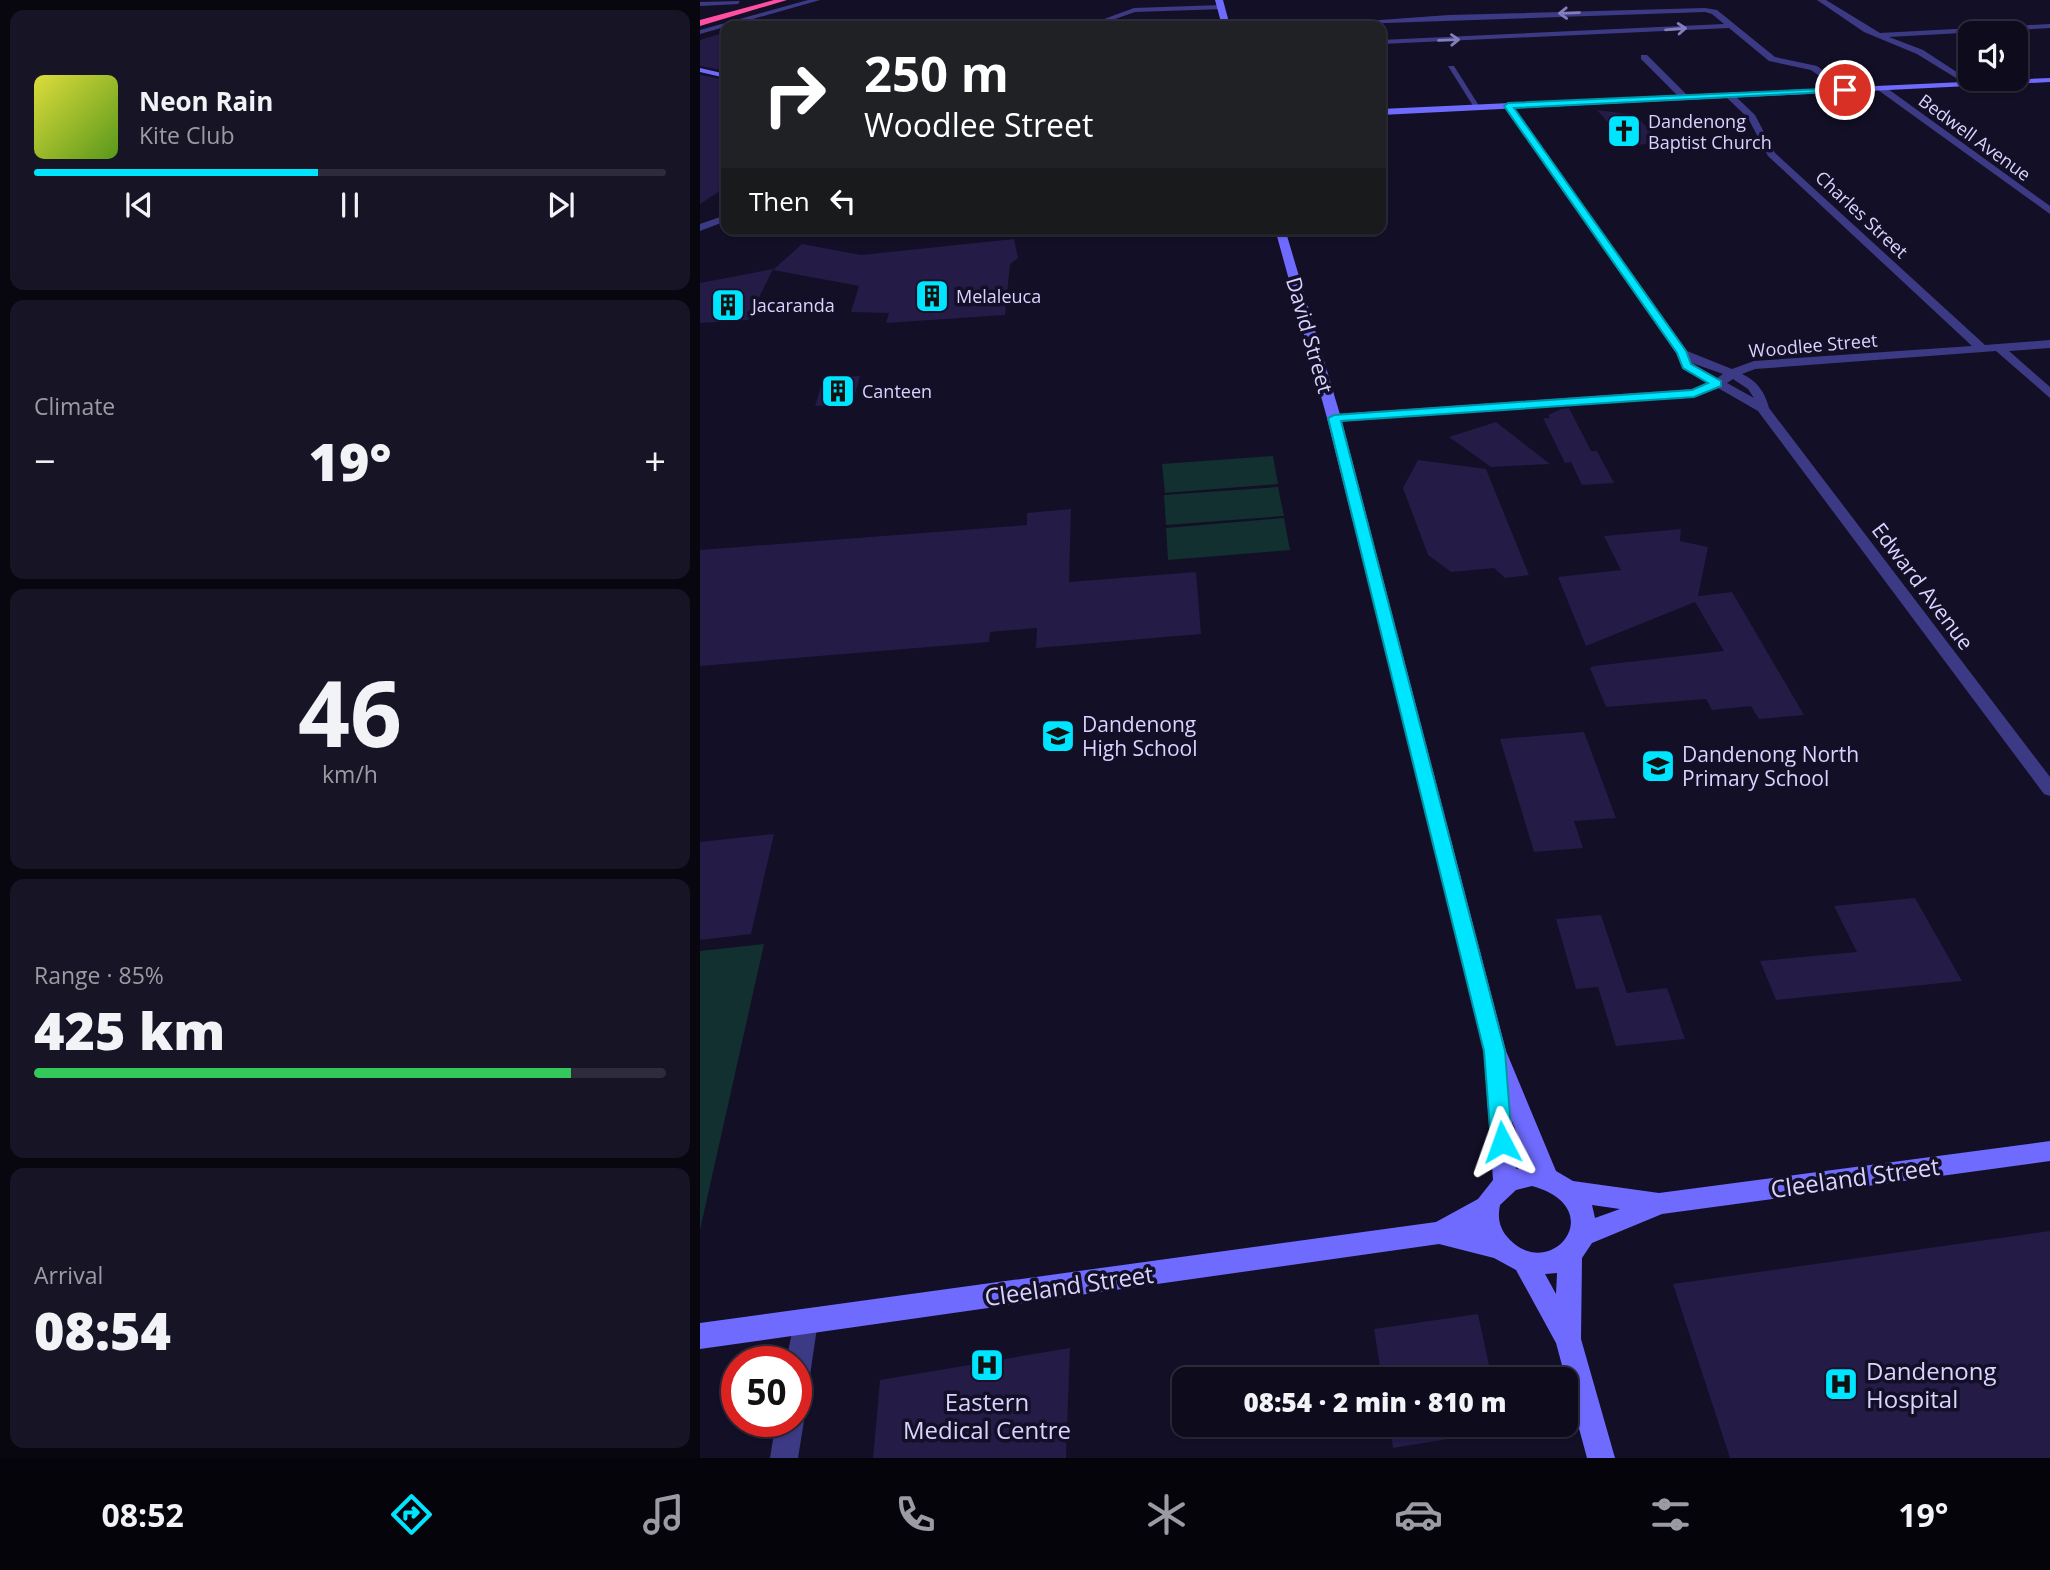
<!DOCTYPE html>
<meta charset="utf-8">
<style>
:root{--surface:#0e0b1c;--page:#171425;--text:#f1f3f6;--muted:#9b9ba3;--line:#2e2b3b;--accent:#00e5ff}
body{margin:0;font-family:"Open Sans",sans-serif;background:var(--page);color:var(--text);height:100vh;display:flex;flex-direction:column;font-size:26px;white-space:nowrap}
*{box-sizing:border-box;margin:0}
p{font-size:23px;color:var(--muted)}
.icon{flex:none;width:38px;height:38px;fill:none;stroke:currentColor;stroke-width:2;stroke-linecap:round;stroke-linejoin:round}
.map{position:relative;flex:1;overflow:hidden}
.details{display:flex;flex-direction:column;gap:10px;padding:10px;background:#08060f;width:700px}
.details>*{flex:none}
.guide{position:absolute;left:21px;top:21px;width:665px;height:214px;border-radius:14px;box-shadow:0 2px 5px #0004,0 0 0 2px var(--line);background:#202124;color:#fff;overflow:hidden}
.controls{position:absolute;left:1258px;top:21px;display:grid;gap:14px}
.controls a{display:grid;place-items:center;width:70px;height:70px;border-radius:14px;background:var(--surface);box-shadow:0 2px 5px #0004,0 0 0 2px var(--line);font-size:35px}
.speed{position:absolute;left:21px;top:1346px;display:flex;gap:14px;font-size:35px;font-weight:700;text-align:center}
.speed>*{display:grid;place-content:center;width:91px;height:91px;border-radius:50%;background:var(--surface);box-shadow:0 2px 5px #0004,0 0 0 2px var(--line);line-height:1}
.speed .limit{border:10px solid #d22;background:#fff;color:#111}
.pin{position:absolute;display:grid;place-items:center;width:60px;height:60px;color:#fff;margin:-30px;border:4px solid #fff;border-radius:50%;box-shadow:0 2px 7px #0007}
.me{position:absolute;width:77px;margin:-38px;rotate:356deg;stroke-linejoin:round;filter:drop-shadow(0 0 5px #0008)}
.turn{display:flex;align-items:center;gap:24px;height:147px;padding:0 28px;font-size:32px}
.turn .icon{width:91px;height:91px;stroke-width:2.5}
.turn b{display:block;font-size:49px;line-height:60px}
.then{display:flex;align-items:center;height:66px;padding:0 28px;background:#0003;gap:14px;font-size:26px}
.big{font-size:52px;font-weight:800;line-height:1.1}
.details .widget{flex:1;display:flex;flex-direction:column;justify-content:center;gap:10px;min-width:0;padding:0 24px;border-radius:14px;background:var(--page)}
.details .dial{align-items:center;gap:0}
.dial b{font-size:91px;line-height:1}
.song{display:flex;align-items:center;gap:21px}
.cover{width:84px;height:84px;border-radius:10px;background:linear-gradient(135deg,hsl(60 70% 55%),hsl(90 70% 35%))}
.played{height:7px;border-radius:4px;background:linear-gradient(90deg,var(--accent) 45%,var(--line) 45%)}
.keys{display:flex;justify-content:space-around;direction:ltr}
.heat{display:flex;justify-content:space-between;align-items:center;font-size:38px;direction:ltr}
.charge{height:10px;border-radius:5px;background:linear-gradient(90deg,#34c759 85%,var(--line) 0)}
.trip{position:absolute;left:472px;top:1367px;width:406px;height:70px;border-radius:14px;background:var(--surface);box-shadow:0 2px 5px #0004,0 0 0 2px var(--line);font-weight:800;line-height:70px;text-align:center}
.tabs{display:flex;height:112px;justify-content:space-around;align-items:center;background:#06040b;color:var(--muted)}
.tabs .icon{width:49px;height:49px}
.tabs .on{color:var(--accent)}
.tabs b{font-size:32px;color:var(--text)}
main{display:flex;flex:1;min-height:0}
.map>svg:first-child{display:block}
.green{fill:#12302f}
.building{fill:#241b47}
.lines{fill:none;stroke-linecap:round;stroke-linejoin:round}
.street{fill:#3d3a85;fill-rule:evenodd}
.secondary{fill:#6f6bff;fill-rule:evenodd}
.highway{fill:#ff4fa3;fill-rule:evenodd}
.oneway{stroke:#837fbc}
.route{fill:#00e5ff;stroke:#0095a6;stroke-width:2}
.labels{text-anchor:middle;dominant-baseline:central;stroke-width:7;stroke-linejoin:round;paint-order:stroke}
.far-poi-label{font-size:18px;fill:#d9d4ff;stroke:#130f26;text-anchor:start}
.far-street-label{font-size:18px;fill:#d9d4ff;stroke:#130f26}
.street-label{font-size:21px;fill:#d9d4ff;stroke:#130f26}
.poi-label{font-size:21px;fill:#d9d4ff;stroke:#130f26;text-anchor:start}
.near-street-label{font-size:24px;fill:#d9d4ff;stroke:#130f26}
.near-poi-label{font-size:24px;fill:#d9d4ff;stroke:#130f26;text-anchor:start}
</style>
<main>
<section class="details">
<div class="widget">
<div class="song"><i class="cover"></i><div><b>Neon Rain</b><p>Kite Club</p></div></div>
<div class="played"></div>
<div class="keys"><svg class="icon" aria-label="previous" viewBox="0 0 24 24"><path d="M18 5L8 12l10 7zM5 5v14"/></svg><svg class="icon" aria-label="pause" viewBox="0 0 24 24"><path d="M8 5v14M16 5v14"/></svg><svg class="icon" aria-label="next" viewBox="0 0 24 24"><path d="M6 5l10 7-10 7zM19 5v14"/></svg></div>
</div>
<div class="widget"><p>Climate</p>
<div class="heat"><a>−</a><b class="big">19°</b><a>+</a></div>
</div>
<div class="widget dial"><b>46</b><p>km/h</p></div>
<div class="widget"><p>Range · 85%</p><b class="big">425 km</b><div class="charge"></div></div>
<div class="widget"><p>Arrival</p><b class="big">08:54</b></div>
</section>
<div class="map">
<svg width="1350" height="1458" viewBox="0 0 1350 1458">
<rect width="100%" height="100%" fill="#130f26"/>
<g class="green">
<polygon points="573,456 578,484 465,493 462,464"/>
<polygon points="578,487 584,516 466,525 464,495"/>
<polygon points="584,518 590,550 468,560 466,528"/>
<polygon points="64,944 0,1230 0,951"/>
</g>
<g class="building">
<polygon points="26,32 26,71 0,66 0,40"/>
<polygon points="0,75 26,80 26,187 0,204"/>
<polygon points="897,110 935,115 961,142 929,146"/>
<polygon points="314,239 318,258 310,264 305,315 186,323 189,313 151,312 159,286 73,270 102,244 161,255"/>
<polygon points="73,269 48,320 0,323 0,283"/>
<polygon points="160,376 152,404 115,406 124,378"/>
<polygon points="869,408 891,451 897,451 914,483 882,485 871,462 865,463 843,418 850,418 848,415 861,409"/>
<polygon points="796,422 850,464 791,467 749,437"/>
<polygon points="718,460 786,469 829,575 805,578 794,568 751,572 728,555 703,488"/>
<polygon points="371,509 369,582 496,572 501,634 336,648 337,628 290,632 289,642 0,666 0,550 327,525 327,513"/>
<polygon points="981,529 980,541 1008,547 998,596 1032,592 1104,715 1059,719 1051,706 1012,710 1006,699 906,707 890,668 894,666 1024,651 995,602 886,646 858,577 921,570 904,536"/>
<polygon points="884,732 916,818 874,821 883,848 834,852 800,739"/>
<polygon points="74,834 51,934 0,940 0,842"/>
<polygon points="1215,898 1262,981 1076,1000 1060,961 1157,952 1134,906"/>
<polygon points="901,915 927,993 967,988 985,1039 916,1046 898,987 876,989 856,919"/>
<polygon points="1350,1231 1350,1458 1030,1458 973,1284"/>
<polygon points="778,1314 792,1379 682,1379 674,1329"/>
<polygon points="370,1348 366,1458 173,1458 180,1380"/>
<polygon points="690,1424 801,1424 803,1430 693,1448"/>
</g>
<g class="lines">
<g class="street">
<polygon points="108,0 120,0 0,34 0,30"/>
<polygon points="1117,0 1126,0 1180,33 1350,24 1350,28 1189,37 1223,50 1272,82 1269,86 1217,54 1164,32"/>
<polygon points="40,1 38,4 0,6 0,2"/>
<polygon points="521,5 524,9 435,12 395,26 385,26 434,8"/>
<polygon points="1005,8 1017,10 1075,57 1117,66 1149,90 1142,92 1111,70 1069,61 1029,28 681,44 681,40 1024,24 1012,14 1005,12 597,26 749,15"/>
<polygon points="941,55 947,55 987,95 987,99 981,99 941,59"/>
<polygon points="748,66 754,66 781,109 775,109"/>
<polygon points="1178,86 1184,86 1350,206 1350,214 1178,90"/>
<path d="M 1026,93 L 1032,93 L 1055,115 L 1075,153 L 1285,345 L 1350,340 L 1350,348 L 1309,351 L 1350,387 L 1350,398 L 1296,351 L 1055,369 L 1042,374 C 1057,381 1065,392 1069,408 L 1350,777 L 1350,796 L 1344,794 L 1058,411 L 1018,388 L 994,397 L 634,422 L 627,418 L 634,414 L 993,389 L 1008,383 L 983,369 L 976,353 L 804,106 L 808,103 L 987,351 L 1032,369 L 1054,361 L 1272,346 L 1068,156 L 1048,118 L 1026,97 ZM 992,363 L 1023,374 L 1017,378 ZM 1033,379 L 1048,389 L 1054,398 L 1027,383 Z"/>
<polygon points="26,215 26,221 0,231 0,224"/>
<polygon points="105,1309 114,1312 118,1321 109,1382 106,1391 96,1395 96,1362 86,1362 96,1312"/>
<polygon points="96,1410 104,1421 98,1458 70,1458 76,1421 96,1421"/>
</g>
<g class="secondary">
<polygon points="515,0 523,0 530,26 522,26"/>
<polygon points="0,68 26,74 26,78 0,72"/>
<polygon points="1350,78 1350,82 681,115 681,109"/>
<path d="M 575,229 L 585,229 L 641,418 L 806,1051 L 856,1171 L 873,1181 L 959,1193 L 1350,1141 L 1350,1161 L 962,1214 L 892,1243 L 882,1258 L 881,1339 L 915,1458 L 887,1458 L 856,1343 L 816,1270 L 794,1258 L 739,1244 L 0,1349 L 0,1323 L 736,1222 L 778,1199 L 793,1180 L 785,1068 L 788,1061 L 627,418 ZM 812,1121 L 829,1165 L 816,1169 ZM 832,1186 C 911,1208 852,1282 810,1240 C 800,1230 797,1219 800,1205 L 816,1190 ZM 892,1205 L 920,1209 L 895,1218 ZM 857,1273 L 856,1294 L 845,1274 Z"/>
</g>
<polygon class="highway" points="74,0 87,0 0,26 0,20"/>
</g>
<defs><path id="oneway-shaft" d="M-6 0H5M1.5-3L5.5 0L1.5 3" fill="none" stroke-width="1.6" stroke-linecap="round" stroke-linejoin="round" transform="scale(1.75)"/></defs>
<g class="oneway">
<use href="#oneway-shaft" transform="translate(869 13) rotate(178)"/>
<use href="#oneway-shaft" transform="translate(976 29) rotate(-5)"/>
<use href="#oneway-shaft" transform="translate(749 40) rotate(-2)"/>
</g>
<polygon class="route" points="1145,88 1148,91 814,108 986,351 991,364 1021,381 1021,386 994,397 641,421 805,1051 812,1142 809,1148 802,1151 794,1148 791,1142 784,1051 628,418 634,415 992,390 1008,383 983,368 977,353 804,106 808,103"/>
<defs>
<g id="church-square" transform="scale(1.75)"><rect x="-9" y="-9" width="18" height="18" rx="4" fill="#00e5ff" stroke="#130f26"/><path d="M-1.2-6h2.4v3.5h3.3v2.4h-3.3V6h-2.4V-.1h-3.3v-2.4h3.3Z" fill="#111"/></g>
<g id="building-square" transform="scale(1.75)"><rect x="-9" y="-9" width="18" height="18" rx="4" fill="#00e5ff" stroke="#130f26"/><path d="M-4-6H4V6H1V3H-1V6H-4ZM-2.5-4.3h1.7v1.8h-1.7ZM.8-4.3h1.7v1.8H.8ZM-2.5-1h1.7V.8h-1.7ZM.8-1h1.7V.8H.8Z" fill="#111"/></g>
<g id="school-square" transform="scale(1.75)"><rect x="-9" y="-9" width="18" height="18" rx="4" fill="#00e5ff" stroke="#130f26"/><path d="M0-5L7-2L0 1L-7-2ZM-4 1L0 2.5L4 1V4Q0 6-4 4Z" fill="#111"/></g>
<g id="hospital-square" transform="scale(1.75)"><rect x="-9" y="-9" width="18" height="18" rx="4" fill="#00e5ff" stroke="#130f26"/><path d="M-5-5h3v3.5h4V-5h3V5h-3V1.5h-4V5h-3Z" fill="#111"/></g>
</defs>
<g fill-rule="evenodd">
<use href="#church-square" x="924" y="131"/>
<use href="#building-square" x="232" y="296"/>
<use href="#building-square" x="28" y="305"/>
<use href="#building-square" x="138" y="391"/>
<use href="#school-square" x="358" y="736"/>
<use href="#school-square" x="958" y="766"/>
<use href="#hospital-square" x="287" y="1365"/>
<use href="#hospital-square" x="1141" y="1384"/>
</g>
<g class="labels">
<g class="far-poi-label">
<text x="948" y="121">Dandenong<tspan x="948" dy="21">Baptist Church</tspan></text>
<text x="256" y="296">Melaleuca</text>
<text x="52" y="305">Jacaranda</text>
<text x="162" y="391">Canteen</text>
</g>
<g class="far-street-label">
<text transform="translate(1275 137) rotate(36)">Bedwell Avenue</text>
<text transform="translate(1162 214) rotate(43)">Charles Street</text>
<text transform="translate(1113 345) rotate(-5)">Woodlee Street</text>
</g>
<g class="street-label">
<text transform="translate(610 335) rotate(74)">David Street</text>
<text transform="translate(1223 586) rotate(53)">Edward Avenue</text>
</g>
<g class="poi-label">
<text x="382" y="724">Dandenong<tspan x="382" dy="24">High School</tspan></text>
<text x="982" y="754">Dandenong North<tspan x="982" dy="24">Primary School</tspan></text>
</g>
<g class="near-street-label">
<text transform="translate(1155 1177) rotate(-8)">Cleeland Street</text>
<text transform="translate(369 1285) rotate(-8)">Cleeland Street</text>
</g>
<g class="near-poi-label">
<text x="1166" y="1370">Dandenong<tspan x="1166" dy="28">Hospital</tspan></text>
<text x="287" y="1401" text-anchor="middle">Eastern<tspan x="287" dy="28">Medical Centre</tspan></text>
</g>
</g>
</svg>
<div class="controls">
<a><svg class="icon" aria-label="sound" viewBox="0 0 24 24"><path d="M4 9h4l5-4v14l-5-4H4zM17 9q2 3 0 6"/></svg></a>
</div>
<div class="speed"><div class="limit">50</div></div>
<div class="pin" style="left:1145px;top:90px;background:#d93025"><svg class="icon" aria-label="arrive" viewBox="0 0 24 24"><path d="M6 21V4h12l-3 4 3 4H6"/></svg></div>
<svg class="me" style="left:802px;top:1142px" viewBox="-20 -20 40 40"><path d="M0-17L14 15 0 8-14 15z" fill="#00e5ff" stroke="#fff" stroke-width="4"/></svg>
<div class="trip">08:54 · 2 min · 810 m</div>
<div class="guide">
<div class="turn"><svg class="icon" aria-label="right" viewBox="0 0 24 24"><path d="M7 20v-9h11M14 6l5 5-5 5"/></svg><div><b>250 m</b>Woodlee Street</div></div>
<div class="then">Then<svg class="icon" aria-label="left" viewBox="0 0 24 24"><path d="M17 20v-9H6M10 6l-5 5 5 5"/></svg></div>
</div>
</div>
</main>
<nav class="tabs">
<b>08:52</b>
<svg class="icon on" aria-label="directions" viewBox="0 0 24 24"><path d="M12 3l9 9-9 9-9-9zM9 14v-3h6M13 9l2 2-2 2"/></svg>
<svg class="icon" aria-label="music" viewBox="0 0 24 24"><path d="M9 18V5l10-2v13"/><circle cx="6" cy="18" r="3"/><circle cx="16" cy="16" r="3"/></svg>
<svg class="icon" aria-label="phone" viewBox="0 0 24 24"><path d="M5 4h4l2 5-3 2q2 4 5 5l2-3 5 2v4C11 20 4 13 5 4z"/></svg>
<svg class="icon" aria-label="climate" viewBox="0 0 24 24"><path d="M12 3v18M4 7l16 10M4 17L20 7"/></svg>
<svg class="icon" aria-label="car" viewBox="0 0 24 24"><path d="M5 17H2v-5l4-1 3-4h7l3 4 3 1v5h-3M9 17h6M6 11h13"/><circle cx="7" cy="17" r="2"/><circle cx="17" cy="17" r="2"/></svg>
<svg class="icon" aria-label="filters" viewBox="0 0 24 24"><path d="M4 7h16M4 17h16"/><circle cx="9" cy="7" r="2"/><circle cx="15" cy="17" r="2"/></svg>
<b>19°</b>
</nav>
